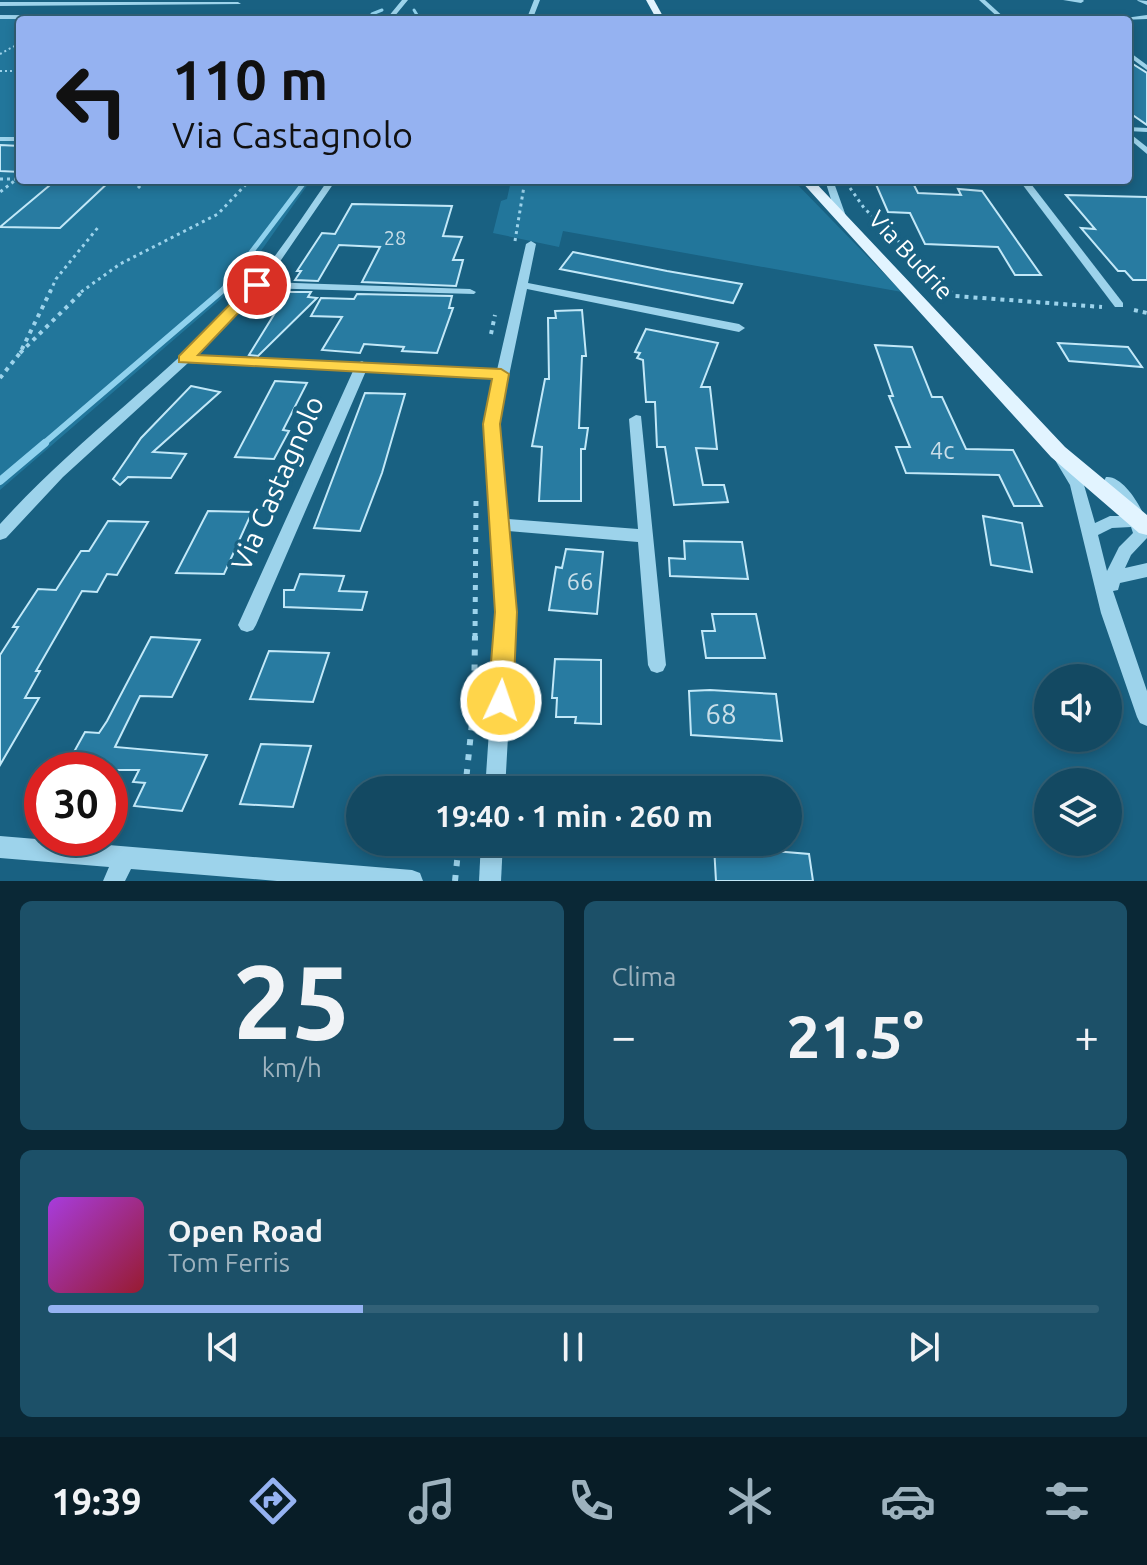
<!DOCTYPE html>
<html lang="it">
<meta charset="utf-8">
<style>
:root{--surface:#134962;--page:#1c5068;--text:#f1f3f6;--muted:#9db2be;--line:#326177;--accent:#95b2f1}
body{margin:0;font-family:Ubuntu,sans-serif;background:var(--page);color:var(--text);height:100vh;display:flex;flex-direction:column;font-size:30px;white-space:nowrap}
*{box-sizing:border-box;margin:0}
p{font-size:26px;color:var(--muted)}
.icon{flex:none;width:44px;height:44px;fill:none;stroke:currentColor;stroke-width:2;stroke-linecap:round;stroke-linejoin:round}
.map{position:relative;height:881px;overflow:hidden}
.sheet{display:flex;flex-direction:column;gap:20px;padding:20px;background:#0a2836;flex:1}
.sheet>*{flex:none}
.hud{position:absolute;left:16px;top:16px;width:1116px;height:168px;border-radius:8px;box-shadow:0 4px 12px #0003,0 0 0 2px var(--line);background:#95b2f1;color:#111;overflow:hidden}
.controls{position:absolute;left:1034px;top:664px;display:grid;gap:16px}
.controls a{display:grid;place-items:center;width:88px;height:88px;border-radius:50%;background:var(--surface);box-shadow:0 4px 12px #0003,0 0 0 2px var(--line);font-size:40px}
.speed{position:absolute;left:24px;top:752px;display:flex;gap:16px;font-size:40px;font-weight:700;text-align:center}
.speed>*{display:grid;place-content:center;width:104px;height:104px;border-radius:50%;background:var(--surface);box-shadow:0 4px 12px #0003,0 0 0 2px var(--line);line-height:1}
.speed .limit{border:12px solid #d22;background:#fff;color:#111}
.pin{position:absolute;display:grid;place-items:center;width:68px;height:68px;color:#fff;margin:-34px;border:4px solid #fff;border-radius:50%;box-shadow:0 2px 8px #0007}
.me{position:absolute;width:88px;margin:-44px;rotate:3deg;stroke-linejoin:round;filter:drop-shadow(0 0 6px #0008)}
.turn{display:flex;align-items:center;gap:28px;height:168px;padding:0 24px;font-size:36px}
.turn .icon{width:104px;height:104px;stroke-width:2.5}
.turn b{display:block;font-size:56px;line-height:68px}
.big{font-size:60px;font-weight:700;line-height:1.1}
.sheet .widget{flex:1;display:flex;flex-direction:column;justify-content:center;gap:12px;min-width:0;padding:0 28px;border-radius:12px;background:var(--page)}
.sheet .dial{align-items:center;gap:0}
.dial b{font-size:104px;line-height:1}
.song{display:flex;align-items:center;gap:24px}
.cover{width:96px;height:96px;border-radius:12px;background:linear-gradient(135deg,hsl(280 70% 55%),hsl(350 70% 35%))}
.played{height:8px;border-radius:4px;background:linear-gradient(90deg,var(--accent) 30%,var(--line) 30%)}
.keys{display:flex;justify-content:space-around;direction:ltr}
.heat{display:flex;justify-content:space-between;align-items:center;font-size:44px;direction:ltr}
.sheet .tiles{flex:1;display:grid;gap:20px;grid-template-columns:1fr 1fr}
.widget:last-child{grid-column:span 2}
.trip{position:absolute;left:346px;top:776px;width:456px;height:80px;border-radius:40px;background:var(--surface);box-shadow:0 4px 12px #0003,0 0 0 2px var(--line);font-weight:700;line-height:80px;text-align:center}
.menu{display:flex;height:128px;justify-content:space-around;align-items:center;background:#081d27;color:var(--muted)}
.menu .icon{width:56px;height:56px}
.menu .selected{color:var(--accent)}
.menu b{font-size:36px;color:var(--text)}
.map>svg:first-child{display:block}
.green{fill:#22769b}
.lines{fill:none;stroke-linecap:round;stroke-linejoin:round}
.stream-far3{stroke:#90d2ee;stroke-width:3}
.stream-far2{stroke:#90d2ee;stroke-width:5}
.stream-far1{stroke:#90d2ee;stroke-width:6}
.stream{stroke:#90d2ee;stroke-width:8}
.building{fill:#287ba1;stroke:#c2e8f8;stroke-width:2}
.path-far4{stroke:#9dd3eb;stroke-width:2;stroke-dasharray:2 3;stroke-linecap:butt}
.path-far3{stroke:#9dd3eb;stroke-width:3;stroke-dasharray:3 4;stroke-linecap:butt}
.path-far2{stroke:#9dd3eb;stroke-width:4;stroke-dasharray:4 5;stroke-linecap:butt}
.path-far1{stroke:#9dd3eb;stroke-width:5;stroke-dasharray:5 7;stroke-linecap:butt}
.path{stroke:#9dd3eb;stroke-width:6;stroke-dasharray:6 9;stroke-linecap:butt}
.minor{fill:#9dd3eb;fill-rule:evenodd}
.major{fill:#e2f4ff;fill-rule:evenodd}
.route{fill:#ffd54a;stroke:#a68a30;stroke-width:2}
.labels{text-anchor:middle;dominant-baseline:central;stroke-width:8;stroke-linejoin:round;paint-order:stroke}
.far-number-label{font-size:20px;fill:#c9dee8}
.far-street-label{font-size:24px;fill:#fff;stroke:#196182}
.number-label{font-size:24px;fill:#c9dee8}
.street-label{font-size:28px;fill:#fff;stroke:#196182}
.near-number-label{font-size:28px;fill:#c9dee8}
</style>
<div class="map">
<svg width="1147" height="881" viewBox="0 0 1147 881">
<rect width="100%" height="100%" fill="#196182"/>
<g class="green">
<polygon points="213,16 208,20 20,20 20,180 311,180 237,285 0,490 0,17"/>
<polygon points="511,180 793,180 902,292 563,231 559,247 493,233 501,201 507,199"/>
</g>
<g class="lines">
<g class="stream-far3">
<polyline points="414,10 417,15"/>
<polyline points="372,14 382,10"/>
<polyline points="378,19 400,20"/>
</g>
<polyline class="stream-far2" points="221,292 306,180"/>
<polyline class="stream-far1" points="42,445 223,290"/>
<polyline class="stream" points="0,481 45,443"/>
</g>
<g class="building">
<polygon points="1128,61 1147,73 1147,125 1134,116 1128,116"/>
<polygon points="0,145 20,146 20,172 0,171"/>
<polygon points="56,180 111,180 60,228 0,227"/>
<polygon points="875,182 913,183 918,193 961,195 958,189 982,191 1041,275 1015,275 998,247 925,244 910,213 888,212"/>
<polygon points="1066,195 1147,197 1147,280 1133,280 1125,271 1118,271 1081,228 1095,229"/>
<polygon points="352,204 452,206 443,236 462,237 453,260 463,260 456,286 362,282 380,247 339,245 318,281 295,280 301,271 297,271 322,233 335,234"/>
<polygon points="573,252 667,271 742,284 733,303 560,269"/>
<polygon points="288,292 311,292 308,297 317,298 258,356 249,355"/>
<polygon points="357,294 452,296 449,308 453,308 437,353 402,351 404,347 364,344 360,353 322,350 342,317 311,316 321,298 354,299"/>
<polygon points="582,310 586,356 582,356 579,428 588,428 585,449 581,449 581,501 539,501 542,447 532,446 545,379 549,379 548,318 556,318 555,311"/>
<polygon points="646,329 718,343 701,387 710,387 717,449 696,448 703,485 724,485 728,502 674,505 665,447 657,447 655,402 646,402 643,360 637,358 640,353 635,352"/>
<polygon points="1058,343 1128,347 1142,367 1069,361"/>
<polygon points="875,345 912,347 932,397 942,397 966,449 1013,450 1042,506 1014,506 999,475 906,473 896,447 910,447 889,396 893,396"/>
<polygon points="275,381 307,383 283,430 289,431 274,459 235,457"/>
<polygon points="191,386 220,392 153,452 186,454 171,478 128,477 120,485 113,479 141,438"/>
<polygon points="365,393 405,394 382,473 360,531 314,528"/>
<polygon points="208,511 252,512 224,574 176,573"/>
<polygon points="983,516 1022,523 1032,572 991,565"/>
<polygon points="108,521 148,522 117,575 107,574 97,592 82,591 36,671 40,671 25,698 39,698 0,765 0,655 18,627 13,627 38,589 56,590 81,551 89,551"/>
<polygon points="684,541 742,542 748,579 670,576 669,558 685,559"/>
<polygon points="566,549 603,552 597,614 549,610 556,567 562,568"/>
<polygon points="300,574 344,576 339,591 367,592 362,610 284,607 284,590 294,590"/>
<polygon points="712,614 756,614 765,658 706,658 702,631 715,631"/>
<polygon points="151,637 200,640 172,697 140,696 115,747 207,755 182,811 134,806 145,783 133,782 139,770 64,770 85,732 99,733 107,721"/>
<polygon points="269,651 329,653 313,702 250,699"/>
<polygon points="555,659 601,660 601,724 575,723 576,717 556,717 557,698 552,698"/>
<polygon points="710,690 776,694 782,741 691,735 689,691"/>
<polygon points="261,744 311,746 293,807 240,804"/>
<polygon points="714,846 809,854 813,881 716,881"/>
</g>
<g class="lines">
<g class="path-far4">
<polyline points="0,54 20,43"/>
<polyline points="0,71 20,71"/>
</g>
<g class="path-far3">
<polyline points="0,179 17,179 0,192"/>
<polyline points="138,188 146,180"/>
<polyline points="850,188 864,208 951,292"/>
<polyline points="515,241 525,180"/>
<polyline points="50,292 56,279 100,225"/>
<polyline points="81,292 120,264 218,214 250,180"/>
</g>
<g class="path-far2">
<polyline points="949,290 955,296 1102,307"/>
<polyline points="1134,310 1147,313"/>
<polyline points="491,334 495,315"/>
<polyline points="20,353 84,290"/>
<polyline points="0,378 20,353 51,290"/>
</g>
<polyline class="path-far1" points="475,638 476,501"/>
<g class="path">
<polyline points="465,790 474,704 475,636"/>
<polyline points="455,881 459,842"/>
</g>
<g class="minor">
<polygon points="402,0 408,0 394,17 527,18 534,0 540,0 533,18 592,20 0,19 0,15 388,17"/>
<polygon points="979,0 985,0 1007,20 1001,20"/>
<polygon points="1063,0 1083,0 1084,1 1081,3"/>
<polygon points="1137,0 1147,1 1147,5 1138,1"/>
<polygon points="0,2 238,2 241,4 0,6"/>
<polygon points="1147,15 1147,19 1122,20 1125,18"/>
<polygon points="1128,51 1147,65 1147,70 1128,56"/>
<polygon points="1128,127 1147,128 1147,132 1128,131"/>
<polygon points="1128,132 1147,147 1147,154 1128,138"/>
<rect x="0" y="137" width="20" height="4"/>
<path d="M 328,180 L 336,180 L 266,282 L 470,289 L 476,292 L 474,294 L 261,288 L 196,356 L 357,363 L 362,361 L 367,364 L 497,370 L 526,244 L 531,241 L 536,244 L 528,283 L 739,324 L 745,328 L 739,332 L 527,289 L 499,424 L 507,519 L 638,529 L 629,419 L 636,415 L 641,416 L 666,665 L 663,671 L 657,673 L 651,671 L 648,665 L 638,542 L 508,531 L 515,612 L 505,790 L 485,790 L 497,612 L 485,424 L 496,378 L 366,371 L 256,625 L 253,630 L 247,632 L 241,630 L 238,625 L 353,371 L 188,363 L 63,477 L 6,538 L 0,540 L 0,524 C 73,443 162,380 236,302 C 271,266 299,222 328,180 Z"/>
<polygon points="825,180 833,180 847,219 845,221 837,219"/>
<polygon points="1019,180 1028,180 1123,303 1123,307 1115,307"/>
<path d="M 1062,455 L 1067,457 L 1084,485 L 1095,523 L 1110,516 L 1127,516 L 1125,508 L 1104,481 L 1106,477 C 1122,475 1141,505 1145,519 C 1147,523 1147,533 1147,538 L 1131,555 L 1125,568 L 1147,563 L 1147,577 L 1120,583 L 1118,590 L 1113,591 L 1147,691 L 1147,726 L 1140,723 L 1137,717 L 1101,613 L 1070,485 L 1055,460 ZM 1131,527 L 1133,533 L 1119,547 L 1107,571 L 1098,535 L 1112,528 Z"/>
<polygon points="0,836 412,870 420,873 423,881 277,881 131,869 125,881 103,881 109,867 0,858"/>
<polygon points="481,842 503,842 501,881 479,881"/>
</g>
<g class="major">
<polygon points="646,0 654,0 665,20 657,20"/>
<polygon points="800,180 813,180 1065,447 1147,515 1147,535 1139,533 1051,457"/>
</g>
</g>
<polygon class="route" points="257,280 262,282 262,288 198,355 501,369 509,374 500,424 517,612 513,701 510,709 501,712 492,709 488,701 495,612 483,424 492,379 179,362 179,356 252,282"/>
<g class="labels">
<g class="far-number-label">
<text x="395" y="237">28</text>
</g>
<g class="far-street-label">
<text transform="translate(911 255) rotate(47)">Via Budrie</text>
</g>
<g class="number-label">
<text x="942" y="450">4c</text>
<text x="580" y="581">66</text>
</g>
<g class="street-label">
<text transform="translate(277 483) rotate(-66)">Via Castagnolo</text>
</g>
<g class="near-number-label">
<text x="721" y="713">68</text>
</g>
</g>
</svg>
<div class="controls">
<a><svg class="icon" aria-label="sound" viewBox="0 0 24 24"><path d="M4 9h4l5-4v14l-5-4H4zM17 9q2 3 0 6"/></svg></a>
<a><svg class="icon" aria-label="layers" viewBox="0 0 24 24"><path d="M12 4l9 5-9 5-9-5zM3 14l9 5 9-5"/></svg></a>
</div>
<div class="speed"><div class="limit">30</div></div>
<div class="pin" style="left:257px;top:285px;background:#d93025"><svg class="icon" aria-label="arrive" viewBox="0 0 24 24"><path d="M6 21V4h12l-3 4 3 4H6"/></svg></div>
<svg class="me" style="left:501px;top:701px" viewBox="-20 -20 40 40"><circle r="17" fill="#ffd54a" stroke="#fff" stroke-width="3"/><path d="M0-11L8 9 0 5-8 9z" fill="#fff"/></svg>
<div class="trip">19:40 · 1 min · 260 m</div>
<div class="hud">
<div class="turn"><svg class="icon" aria-label="left" viewBox="0 0 24 24"><path d="M17 20v-9H6M10 6l-5 5 5 5"/></svg><div><b>110 m</b>Via Castagnolo</div></div>
</div>
</div>
<section class="sheet">
<div class="tiles">
<div class="widget dial"><b>25</b><p>km/h</p></div>
<div class="widget"><p>Clima</p>
<div class="heat"><a>−</a><b class="big">21.5°</b><a>+</a></div>
</div>
<div class="widget">
<div class="song"><i class="cover"></i><div><b>Open Road</b><p>Tom Ferris</p></div></div>
<div class="played"></div>
<div class="keys"><svg class="icon" aria-label="previous" viewBox="0 0 24 24"><path d="M18 5L8 12l10 7zM5 5v14"/></svg><svg class="icon" aria-label="pause" viewBox="0 0 24 24"><path d="M8 5v14M16 5v14"/></svg><svg class="icon" aria-label="next" viewBox="0 0 24 24"><path d="M6 5l10 7-10 7zM19 5v14"/></svg></div>
</div>
</div>
</section>
<nav class="menu">
<b>19:39</b>
<svg class="icon selected" aria-label="directions" viewBox="0 0 24 24"><path d="M12 3l9 9-9 9-9-9zM9 14v-3h6M13 9l2 2-2 2"/></svg>
<svg class="icon" aria-label="music" viewBox="0 0 24 24"><path d="M9 18V5l10-2v13"/><circle cx="6" cy="18" r="3"/><circle cx="16" cy="16" r="3"/></svg>
<svg class="icon" aria-label="phone" viewBox="0 0 24 24"><path d="M5 4h4l2 5-3 2q2 4 5 5l2-3 5 2v4C11 20 4 13 5 4z"/></svg>
<svg class="icon" aria-label="climate" viewBox="0 0 24 24"><path d="M12 3v18M4 7l16 10M4 17L20 7"/></svg>
<svg class="icon" aria-label="car" viewBox="0 0 24 24"><path d="M5 17H2v-5l4-1 3-4h7l3 4 3 1v5h-3M9 17h6M6 11h13"/><circle cx="7" cy="17" r="2"/><circle cx="17" cy="17" r="2"/></svg>
<svg class="icon" aria-label="filters" viewBox="0 0 24 24"><path d="M4 7h16M4 17h16"/><circle cx="9" cy="7" r="2"/><circle cx="15" cy="17" r="2"/></svg>
</nav>
